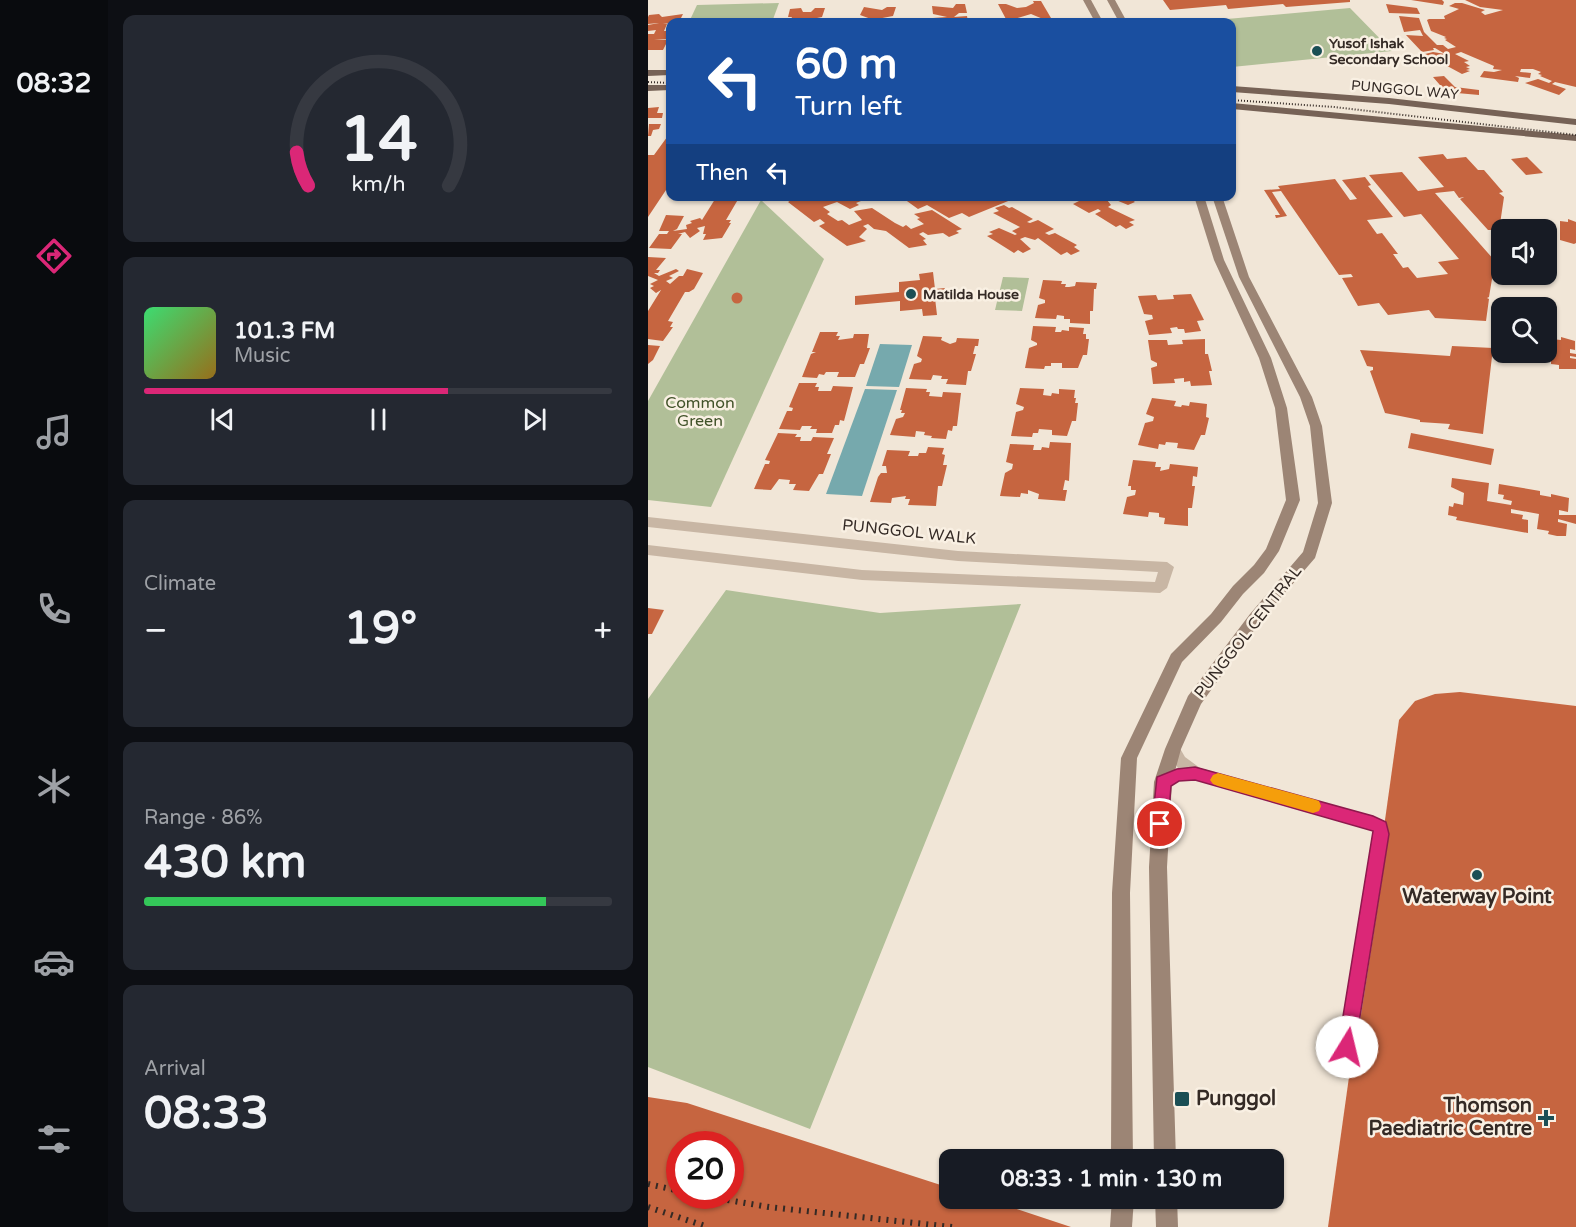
<!DOCTYPE html>
<meta charset="utf-8">
<style>
:root{--surface:#171b24;--page:#242831;--text:#f1f3f6;--muted:#9ea1a6;--line:#363941;--accent:#db2777}
body{margin:0;font-family:"Varela Round",sans-serif;background:var(--page);color:var(--text);height:100vh;display:flex;flex-direction:column;font-size:22px;white-space:nowrap}
*{box-sizing:border-box;margin:0}
p{font-size:20px;color:var(--muted)}
.icon{flex:none;width:33px;height:33px;fill:none;stroke:currentColor;stroke-width:2;stroke-linecap:round;stroke-linejoin:round}
.map{position:relative;flex:1;overflow:hidden}
.sheet{display:flex;flex-direction:column;gap:15px;padding:15px;background:#0d0f14;width:540px}
.sheet>*{flex:none}
.hud{position:absolute;left:18px;top:18px;width:570px;height:183px;border-radius:12px;box-shadow:0 2px 4px #0004;background:#1a4fa0;color:#fff;overflow:hidden}
.controls{position:absolute;left:843px;top:219px;display:grid;gap:12px}
.controls a{display:grid;place-items:center;width:66px;height:66px;border-radius:12px;background:var(--surface);box-shadow:0 2px 4px #0004;font-size:30px}
.speed{position:absolute;left:18px;top:1131px;display:flex;gap:12px;font-size:30px;font-weight:700;text-align:center}
.speed>*{display:grid;place-content:center;width:78px;height:78px;border-radius:50%;background:var(--surface);box-shadow:0 2px 4px #0004;line-height:1}
.speed .limit{border:9px solid #d22;background:#fff;color:#111}
.pin{position:absolute;display:grid;place-items:center;width:51px;height:51px;color:#fff;margin:-26px;border:3px solid #fff;border-radius:50%;box-shadow:0 2px 6px #0007}
.me{position:absolute;width:66px;margin:-33px;rotate:9deg;stroke-linejoin:round;filter:drop-shadow(0 0 4px #0008)}
.turn{display:flex;align-items:center;gap:21px;height:126px;padding:0 30px;font-size:27px}
.turn .icon{width:78px;height:78px;stroke-width:2.5}
.turn b{display:block;font-size:42px;line-height:51px}
.then{display:flex;align-items:center;height:57px;padding:0 30px;background:#0003;gap:12px;font-size:22px}
.big{font-size:45px;font-weight:700;line-height:1.1}
.sheet .widget{flex:1;display:flex;flex-direction:column;justify-content:center;gap:9px;min-width:0;padding:0 21px;border-radius:12px;background:var(--page)}
.sheet .dial{align-items:center;gap:0}
.dial svg{height:156px;overflow:visible;fill:none;stroke:var(--line);stroke-width:7;stroke-linecap:round;text-anchor:middle}
.dial text{fill:var(--text);stroke:none}
.song{display:flex;align-items:center;gap:18px}
.cover{width:72px;height:72px;border-radius:9px;background:linear-gradient(135deg,hsl(140 70% 55%),hsl(40 70% 35%))}
.played{height:6px;border-radius:3px;background:linear-gradient(90deg,var(--accent) 65%,var(--line) 65%)}
.keys{display:flex;justify-content:space-around;direction:ltr}
.heat{display:flex;justify-content:space-between;align-items:center;font-size:33px;direction:ltr}
.charge{height:9px;border-radius:4px;background:linear-gradient(90deg,#34c759 86%,var(--line) 0)}
.trip{position:absolute;left:291px;top:1149px;width:345px;height:60px;border-radius:12px;background:var(--surface);box-shadow:0 2px 4px #0004;font-weight:700;line-height:60px;text-align:center}
main{display:flex;flex:1;min-height:0}
.tabs{display:flex;flex-direction:column;width:108px;justify-content:space-around;align-items:center;background:#090b0e;color:var(--muted)}
.tabs .icon{width:42px;height:42px}
.tabs .on{color:var(--accent)}
.tabs b{font-size:27px;color:var(--text)}
.map>svg:first-child{display:block}
.green{fill:#b1bf98}
.water{fill:#76a9ad}
.building{fill:#c66540;fill-rule:evenodd}
.lines{fill:none;stroke-linecap:round;stroke-linejoin:round}
.lane{fill:#c8b6a4;fill-rule:evenodd}
.street{fill:#c8b6a4;fill-rule:evenodd}
.secondary{fill:#9c8575;fill-rule:evenodd}
.primary{fill:#766256;fill-rule:evenodd}
.rail-far1{stroke:#342a25;stroke-width:2;stroke-dasharray:1 2;stroke-linecap:butt}
.rail{stroke:#342a25;stroke-width:6;stroke-dasharray:2 6;stroke-linecap:butt}
.route{fill:#db2777;stroke:#8e194d;stroke-width:1.5}
.slow{fill:#f59e0b}
.poi-dot{fill:#1b4f55;stroke:#f9f0e3;stroke-width:2}
.labels{text-anchor:middle;dominant-baseline:central;stroke-width:5;stroke-linejoin:round;paint-order:stroke}
.far-poi-label{font-size:14px;font-weight:bold;fill:#342a25;stroke:#f9f0e3;text-anchor:start}
.far-street-label{font-size:14px;fill:#342a25;stroke:#f9f0e3}
.park-label{font-size:16px;fill:#415229;stroke:#f9f0e3}
.street-label{font-size:16px;fill:#342a25;stroke:#f9f0e3}
.near-poi-label{font-size:20px;font-weight:bold;fill:#342a25;stroke:#f9f0e3}
</style>
<main>
<nav class="tabs">
<b>08:32</b>
<svg class="icon on" aria-label="directions" viewBox="0 0 24 24"><path d="M12 3l9 9-9 9-9-9zM9 14v-3h6M13 9l2 2-2 2"/></svg>
<svg class="icon" aria-label="music" viewBox="0 0 24 24"><path d="M9 18V5l10-2v13"/><circle cx="6" cy="18" r="3"/><circle cx="16" cy="16" r="3"/></svg>
<svg class="icon" aria-label="phone" viewBox="0 0 24 24"><path d="M5 4h4l2 5-3 2q2 4 5 5l2-3 5 2v4C11 20 4 13 5 4z"/></svg>
<svg class="icon" aria-label="climate" viewBox="0 0 24 24"><path d="M12 3v18M4 7l16 10M4 17L20 7"/></svg>
<svg class="icon" aria-label="car" viewBox="0 0 24 24"><path d="M5 17H2v-5l4-1 3-4h7l3 4 3 1v5h-3M9 17h6M6 11h13"/><circle cx="7" cy="17" r="2"/><circle cx="17" cy="17" r="2"/></svg>
<svg class="icon" aria-label="filters" viewBox="0 0 24 24"><path d="M4 7h16M4 17h16"/><circle cx="9" cy="7" r="2"/><circle cx="15" cy="17" r="2"/></svg>
</nav>
<section class="sheet">
<div class="widget dial"><svg viewBox="0 0 100 80">
<path d="M14 69A42 42 0 1 1 86 69"/>
<path d="M14 69A42 42 0 0 1 8 52" stroke="#db2777"/>
<text x="50" y="56" font-size="32" font-weight="700">14</text>
<text x="50" y="72" font-size="11">km/h</text>
</svg></div>
<div class="widget">
<div class="song"><i class="cover"></i><div><b>101.3 FM</b><p>Music</p></div></div>
<div class="played"></div>
<div class="keys"><svg class="icon" aria-label="previous" viewBox="0 0 24 24"><path d="M18 5L8 12l10 7zM5 5v14"/></svg><svg class="icon" aria-label="pause" viewBox="0 0 24 24"><path d="M8 5v14M16 5v14"/></svg><svg class="icon" aria-label="next" viewBox="0 0 24 24"><path d="M6 5l10 7-10 7zM19 5v14"/></svg></div>
</div>
<div class="widget"><p>Climate</p>
<div class="heat"><a>−</a><b class="big">19°</b><a>+</a></div>
</div>
<div class="widget"><p>Range · 86%</p><b class="big">430 km</b><div class="charge"></div></div>
<div class="widget"><p>Arrival</p><b class="big">08:33</b></div>
</section>
<div class="map">
<svg width="928" height="1227" viewBox="0 0 928 1227">
<rect width="100%" height="100%" fill="#f1e6d7"/>
<g class="green">
<polygon points="131,3 124,22 41,22 49,5"/>
<polygon points="702,8 744,51 584,67 584,22 545,22"/>
<polygon points="113,200 176,259 63,507 0,500 0,401"/>
<polygon points="355,277 381,278 374,311 347,310"/>
<polygon points="78,590 232,613 373,604 162,1129 0,1067 0,699"/>
</g>
<g class="water">
<polygon points="232,344 264,345 251,387 218,386"/>
<polygon points="217,389 249,390 214,496 178,494"/>
</g>
<g class="building">
<polygon points="515,0 702,0 702,2 638,7 635,4 580,9 578,5 522,10"/>
<polygon points="763,0 794,0 796,2 795,5"/>
<polygon points="817,0 928,0 928,87 907,82 904,84 918,89 911,95 877,83 890,79 901,83 904,81 892,76 894,75 890,74 893,72 885,69 873,69 872,72 883,73 882,78 867,76 871,78 870,82 832,77 836,71 846,72 854,70 845,69 846,66 813,52 807,54 821,61 816,62 822,66 818,67 822,69 818,70 822,71 814,74 777,54 785,52 797,54 787,48 785,48 786,50 774,52 758,35 775,36 772,30 756,32 751,16 771,18 776,32 789,45 795,45 800,49 808,47 797,40 799,39 796,38 798,37 783,31 779,20 781,19 797,19 796,16 811,9 801,6 807,3 814,3 837,10 833,12 837,15 855,10 832,7"/>
<polygon points="385,1 393,1 403,18 395,19 383,14 359,21 350,4 358,4 369,8 378,7 386,3"/>
<polygon points="308,4 317,4 319,13 311,13 306,17 319,16 320,22 286,22 285,18 299,17 285,14 284,6 305,8"/>
<polygon points="738,4 769,8 772,14 741,13"/>
<polygon points="216,7 234,10 239,7 248,7 245,16 229,19 243,19 241,22 208,22 210,19 223,19 212,15"/>
<polygon points="153,8 155,12 163,12 167,8 177,8 174,17 159,20 172,20 172,22 151,22 152,19 143,19 144,17 140,17 142,9"/>
<polygon points="11,14 14,17 35,14 31,22 15,24 19,24 16,31 22,31 21,39 6,40 20,40 15,50 0,50 0,34 6,34 8,30 0,31 0,25 11,23 0,24 0,17 1,15"/>
<polygon points="796,76 807,87 831,90 831,95 798,92 785,77"/>
<polygon points="11,107 9,113 15,113 14,118 0,118 0,108"/>
<polygon points="1,124 13,124 11,129 5,130 3,136 0,136"/>
<polygon points="22,133 22,184 0,217 0,155 6,155"/>
<polygon points="795,154 799,159 818,157 830,170 836,170 855,192 851,193 856,197 852,224 847,223 846,230 840,230 812,199 816,197 811,198 806,191 787,193 847,261 841,297 839,298 841,299 838,321 787,318 781,310 740,315 731,303 710,306 694,278 705,277 703,274 691,275 633,191 624,192 639,216 628,218 627,215 632,215 616,190 632,189 630,186 687,179 702,200 709,199 694,180 717,177 723,185 720,186 745,217 719,220 729,234 734,233 750,254 745,254 755,268 760,267 769,278 800,274 790,262 811,259 773,214 756,217 721,175 754,172 770,191 796,187 770,157"/>
<polygon points="879,157 895,173 878,175 863,159"/>
<polygon points="69,196 92,196 78,220 83,220 81,223 83,223 74,238 55,240 58,234 55,234 57,226 49,228 52,231 42,238 37,232 30,234 34,234 23,249 1,248 11,234 19,234 21,231 11,231 18,215 36,216 29,229 25,231 39,229 38,225 44,223 42,221 52,218 54,220"/>
<polygon points="149,196 164,199 173,197 177,200 182,198 180,196 207,196 213,201 208,203 211,205 202,209 189,202 175,207 182,212 179,214 190,221 194,220 201,225 214,220 206,211 224,208 247,223 255,227 258,225 263,229 276,224 269,219 272,218 266,214 284,210 314,229 308,231 311,233 301,237 295,233 280,235 275,232 271,234 278,239 275,240 279,245 261,248 238,231 226,229 220,224 215,226 219,229 211,237 218,241 199,246 171,226 177,223 172,219 166,222 140,202"/>
<polygon points="252,196 370,196 370,197 321,217 314,213 301,218 279,205 270,209"/>
<polygon points="417,196 489,196 483,199 487,202 480,205 463,198 459,200 463,205 460,207 487,220 481,222 486,225 478,229 472,225 468,227 447,214 453,211 450,209 441,213 425,204 433,200 430,199 425,201"/>
<polygon points="356,205 361,208 364,207 385,219 379,222 382,223 390,220 406,229 397,233 401,235 407,233 429,245 426,247 432,251 423,255 419,252 413,255 390,238 387,240 377,237 372,239 383,249 375,253 370,250 366,253 339,236 345,234 341,232 351,228 367,235 369,234 364,231 372,227 345,213 351,211 347,208"/>
<polygon points="920,219 928,222 928,243 926,244 912,240 912,221 920,222"/>
<polygon points="0,257 18,258 8,270 12,270 10,273 6,273 11,276 28,269 31,271 21,276 25,278 18,281 22,284 31,276 35,276 39,269 55,273 46,289 41,292 37,292 20,321 25,322 22,327 25,327 15,341 0,339 0,311 13,290 8,293 2,288 6,286 2,284 10,280 0,276"/>
<polygon points="285,272 287,289 297,288 297,297 287,298 289,315 275,316 274,309 252,311 252,301 207,305 207,296 251,292 251,282 272,280 271,274"/>
<polygon points="395,280 414,281 413,284 418,284 417,287 421,287 427,286 428,282 449,283 448,289 446,289 445,311 442,311 442,324 422,323 422,319 416,319 416,316 409,315 408,319 387,318 390,305 397,303 397,300 391,298"/>
<circle cx="89" cy="298" r="5.5"/>
<polygon points="543,294 556,320 549,321 553,331 537,333 536,329 530,329 529,327 522,328 524,333 501,335 497,321 505,319 504,315 496,314 490,296 508,295 510,300 526,299 525,295"/>
<polygon points="385,326 408,327 407,332 413,332 414,330 421,331 421,327 436,328 435,334 438,334 438,339 441,339 439,355 435,355 430,368 414,368 414,363 403,363 403,366 397,366 396,369 377,368 381,348 389,345 389,343 383,340"/>
<polygon points="172,332 190,332 188,336 192,336 190,340 205,338 206,334 221,334 219,348 222,348 216,364 212,364 207,377 189,377 191,372 178,372 176,375 171,374 169,378 154,377 163,354 168,352 164,352"/>
<polygon points="275,336 294,337 293,340 302,344 308,342 309,338 331,339 330,346 327,346 325,354 328,354 323,371 320,371 318,385 298,384 300,379 293,379 294,376 285,375 283,380 261,379 266,364 273,362 274,359 269,356"/>
<polygon points="913,337 927,341 927,350 922,349 922,353 928,354 928,357 922,356 922,358 928,359 928,369 911,369 911,365 903,364 903,339 913,340"/>
<polygon points="557,339 557,354 560,354 564,371 561,371 564,385 543,386 542,381 536,382 536,378 526,379 527,383 505,384 503,368 509,366 509,363 503,360 500,340 519,340 520,345 535,344 534,340"/>
<polygon points="0,345 12,346 5,360 0,364"/>
<polygon points="804,346 845,348 835,434 800,429 802,424 772,422 772,420 737,413 722,371 725,370 725,367 719,366 712,350 802,356"/>
<polygon points="151,383 169,383 167,387 171,387 170,391 183,391 185,386 205,387 196,421 192,420 191,425 187,425 184,433 168,433 169,429 162,429 164,426 154,426 152,430 131,429 139,411 144,411 145,408 141,407"/>
<polygon points="258,388 279,389 278,392 282,392 281,396 294,397 295,392 313,393 309,426 305,426 304,431 300,430 298,439 283,438 284,436 276,435 277,432 268,431 267,437 242,435 248,419 255,417 257,413 253,413 254,410 252,410"/>
<polygon points="372,388 396,389 395,395 403,396 404,393 411,394 411,389 427,390 426,398 428,398 427,403 430,403 428,421 424,421 419,436 404,435 404,430 391,429 390,433 385,433 384,437 363,436 368,412 375,410 376,407 368,404"/>
<polygon points="504,398 528,401 526,406 533,407 534,405 541,406 542,402 559,404 558,417 561,418 557,435 553,435 546,450 529,448 530,443 518,442 517,445 511,444 510,449 490,445 497,423 505,421 506,417 498,414"/>
<polygon points="130,433 149,434 147,437 153,437 152,441 163,441 165,437 186,438 179,454 183,454 175,474 171,474 161,491 145,490 148,484 141,484 142,480 131,479 123,490 106,489 117,464 121,464 122,461 117,460"/>
<polygon points="763,433 846,449 843,465 760,448"/>
<polygon points="402,442 423,443 421,481 417,480 415,490 419,490 417,501 390,499 391,494 380,490 380,494 373,493 372,497 352,496 357,473 364,469 365,464 358,462 362,444 386,445 385,450 393,450 394,447 401,448"/>
<polygon points="280,447 296,448 294,454 297,455 295,465 299,465 294,486 290,486 288,506 260,505 262,499 257,499 258,496 244,498 243,503 222,502 230,477 233,473 239,473 238,466 234,466 239,450 262,451 260,456 270,456 271,453 278,453"/>
<polygon points="485,460 508,462 507,467 513,467 512,471 521,469 522,464 550,467 549,477 545,476 544,486 547,486 544,508 540,508 540,526 516,524 517,518 511,517 511,513 501,512 500,517 475,514 479,497 487,495 488,490 483,490 483,486 480,486"/>
<polygon points="804,478 841,483 839,501 863,505 864,501 855,499 856,495 850,494 851,484 892,491 892,495 903,497 903,494 921,498 920,512 911,510 911,515 928,515 928,524 910,519 910,522 919,524 918,536 909,536 900,534 901,531 889,529 891,514 863,509 863,513 875,515 874,519 880,520 880,533 808,520 809,517 800,515 801,506 805,507 806,503 815,505 816,493 803,487"/>
<polygon points="0,608 16,610 4,634 0,634"/>
<polygon points="812,692 928,706 928,1227 680,1227 751,720 767,701 787,694"/>
<path d="M 0,1097 L 39,1103 L 302,1188 L 302,1198 L 336,1198 L 423,1227 L 0,1227 ZM 32,1144 L 82,1144 L 82,1196 L 32,1196 Z"/>
</g>
<g class="lines">
<path class="lane" d="M 525,743 L 530,745 L 537,757 L 552,768 L 725,816 L 738,822 L 741,834 L 709,1041 L 714,1048 L 711,1054 C 704,1058 700,1056 693,1053 L 690,1047 L 725,831 L 547,779 L 531,781 L 515,788 L 510,787 L 507,782 L 510,777 L 530,768 L 518,749 L 520,745 Z"/>
<polygon class="street" points="0,517 310,551 519,562 526,567 519,588 512,593 214,580 0,555 0,545 214,570 507,582 510,572 310,561 0,527"/>
<g class="secondary">
<polygon points="435,0 443,0 455,22 447,22"/>
<polygon points="459,0 467,0 479,22 471,22"/>
<polygon points="546,196 556,196 576,260 623,358 639,408 652,500 631,551 616,573 595,594 573,622 534,662 489,758 482,893 485,1160 463,1160 464,893 473,758 523,654 563,614 585,586 606,565 618,549 638,500 627,408 611,358 566,260"/>
<polygon points="564,196 574,196 601,277 664,397 674,426 684,503 667,558 612,622 553,704 533,749 524,782 519,867 528,1160 506,1160 501,867 506,782 517,749 540,696 602,614 655,552 670,503 662,426 652,397 591,277"/>
<polygon points="464,1198 486,1198 484,1227 462,1227"/>
<polygon points="507,1198 529,1198 530,1227 508,1227"/>
</g>
<g class="primary">
<polygon points="0,70 22,70 22,75 0,76"/>
<polygon points="0,85 22,85 22,90 0,91"/>
<polygon points="584,86 741,98 928,119 928,125 741,104 584,92"/>
<polygon points="584,103 928,135 928,141 584,109"/>
</g>
<g class="rail-far1">
<polyline points="0,82 22,83"/>
<polyline points="584,100 686,107 928,135"/>
</g>
<g class="rail">
<polyline points="0,1184 32,1191"/>
<polyline points="56,1196 121,1207 304,1227"/>
<polyline points="0,1207 60,1227"/>
</g>
</g>
<polygon class="route" points="547,767 725,816 738,822 741,834 706,1054 699,1056 693,1054 690,1047 725,831 547,780 531,781 523,786 520,824 518,829 512,831 507,829 504,824 509,777 529,769"/>
<polygon class="slow" points="570,773 665,799 671,801 673,806 671,811 665,813 570,786 565,784 562,780 565,775"/>
<g class="poi-dot">
<circle cx="669" cy="51" r="6"/>
<circle cx="263" cy="294" r="6"/>
<circle cx="829" cy="875" r="6"/>
<rect x="526" y="1091" width="16" height="16" rx="3"/>
<path d="M895 1109h6v6h6v6h-6v6h-6v-6h-6v-6h6z"/>
</g>
<g class="labels">
<g class="far-poi-label">
<text x="681" y="43">Yusof Ishak<tspan x="681" dy="16">Secondary School</tspan></text>
<text x="275" y="294">Matilda House</text>
</g>
<g class="far-street-label">
<text transform="translate(757 90) rotate(5)">PUNGGOL WAY</text>
</g>
<g class="park-label">
<text x="52" y="403">Common<tspan x="52" dy="18">Green</tspan></text>
</g>
<g class="street-label">
<text transform="translate(261 532) rotate(6)">PUNGGOL WALK</text>
<text transform="translate(600 632) rotate(-52)">PUNGGOL CENTRAL</text>
</g>
<g class="near-poi-label">
<text x="829" y="897">Waterway Point</text>
<text x="548" y="1099" text-anchor="start">Punggol</text>
<text x="884" y="1106" text-anchor="end">Thomson<tspan x="884" dy="23">Paediatric Centre</tspan></text>
</g>
</g>
</svg>
<div class="controls">
<a><svg class="icon" aria-label="sound" viewBox="0 0 24 24"><path d="M4 9h4l5-4v14l-5-4H4zM17 9q2 3 0 6"/></svg></a>
<a><svg class="icon" aria-label="search" viewBox="0 0 24 24"><circle cx="10" cy="10" r="6"/><path d="M15 15l6 6"/></svg></a>
</div>
<div class="speed"><div class="limit">20</div></div>
<div class="pin" style="left:512px;top:824px;background:#d93025"><svg class="icon" aria-label="arrive" viewBox="0 0 24 24"><path d="M6 21V4h12l-3 4 3 4H6"/></svg></div>
<svg class="me" style="left:699px;top:1047px" viewBox="-20 -20 40 40"><circle r="19" fill="#fff"/><path d="M0-13L10 11 0 6-10 11z" fill="#db2777"/></svg>
<div class="trip">08:33 · 1 min · 130 m</div>
<div class="hud">
<div class="turn"><svg class="icon" aria-label="left" viewBox="0 0 24 24"><path d="M17 20v-9H6M10 6l-5 5 5 5"/></svg><div><b>60 m</b>Turn left</div></div>
<div class="then">Then<svg class="icon" aria-label="left" viewBox="0 0 24 24"><path d="M17 20v-9H6M10 6l-5 5 5 5"/></svg></div>
</div>
</div>
</main>
